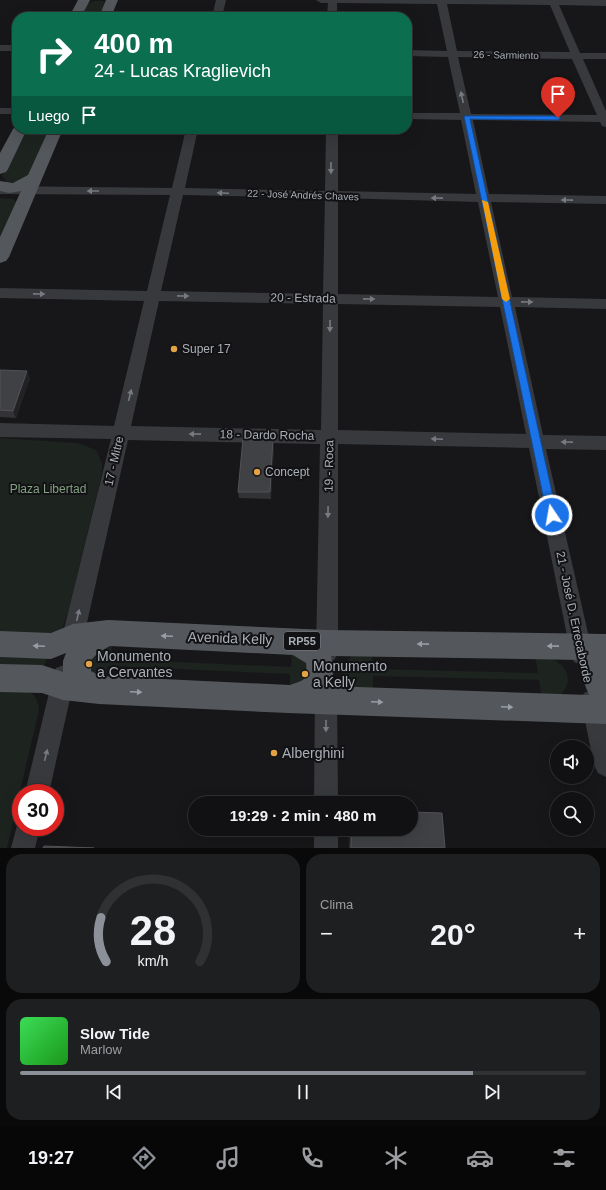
<!DOCTYPE html>
<html lang="es">
<meta charset="utf-8">
<style>
:root{--surface:#111113;--page:#1e1f21;--text:#f1f3f6;--muted:#9c9da0;--line:#303133;--accent:#8c9099}
body{margin:0;font-family:Arial,sans-serif;background:var(--page);color:var(--text);height:100vh;display:flex;flex-direction:column;font-size:15px;white-space:nowrap}
*{box-sizing:border-box;margin:0}
p{font-size:13px;color:var(--muted)}
.icon{flex:none;width:22px;height:22px;fill:none;stroke:currentColor;stroke-width:2;stroke-linecap:round;stroke-linejoin:round}
.map{position:relative;height:848px;overflow:hidden}
.side{display:flex;flex-direction:column;gap:6px;padding:6px;background:#09090a;flex:1}
.side>*{flex:none}
.banner{position:absolute;left:12px;top:12px;width:400px;height:122px;border-radius:16px;box-shadow:0 4px 16px #0002,0 0 0 1px var(--line);background:#0b6e4f;color:#fff;overflow:hidden}
.controls{position:absolute;left:550px;top:740px;display:grid;gap:8px}
.controls a{display:grid;place-items:center;width:44px;height:44px;border-radius:50%;background:var(--surface);box-shadow:0 4px 16px #0002,0 0 0 1px var(--line);font-size:20px}
.speed{position:absolute;left:12px;top:784px;display:flex;gap:8px;font-size:20px;font-weight:700;text-align:center}
.speed>*{display:grid;place-content:center;width:52px;height:52px;border-radius:50%;background:var(--surface);box-shadow:0 4px 16px #0002,0 0 0 1px var(--line);line-height:1}
.speed .limit{border:6px solid #d22;background:#fff;color:#111}
.pin{position:absolute;display:grid;place-items:center;width:34px;height:34px;color:#fff;margin:-41px -17px;border-radius:50% 50% 50% 0;rotate:-45deg;box-shadow:0 0 4px #0007}
.pin .icon{rotate:45deg}
.me{position:absolute;width:44px;margin:-22px;rotate:348deg;stroke-linejoin:round;filter:drop-shadow(0 0 3px #0008)}
.turn{display:flex;align-items:center;gap:14px;height:84px;padding:0 16px;font-size:18px}
.turn .icon{width:52px;height:52px;stroke-width:2.5}
.turn b{display:block;font-size:28px;line-height:34px}
.then{display:flex;align-items:center;height:38px;padding:0 16px;background:#0003;gap:8px;font-size:15px}
.big{font-size:30px;font-weight:600;line-height:1.1}
.side .widget{flex:1;display:flex;flex-direction:column;justify-content:center;gap:6px;min-width:0;padding:0 14px;border-radius:16px;background:var(--page)}
.side .dial{align-items:center;gap:0}
.dial svg{height:104px;overflow:visible;fill:none;stroke:var(--line);stroke-width:7;stroke-linecap:round;text-anchor:middle}
.dial text{fill:var(--text);stroke:none}
.song{display:flex;align-items:center;gap:12px}
.cover{width:48px;height:48px;border-radius:6px;background:linear-gradient(135deg,hsl(130 70% 55%),hsl(120 70% 35%))}
.played{height:4px;border-radius:2px;background:linear-gradient(90deg,var(--accent) 80%,var(--line) 80%)}
.keys{display:flex;justify-content:space-around;direction:ltr}
.heat{display:flex;justify-content:space-between;align-items:center;font-size:22px;direction:ltr}
.side .tiles{flex:1;display:grid;gap:6px;grid-template-columns:1fr 1fr}
.widget:last-child{grid-column:span 2}
.trip{position:absolute;left:188px;top:796px;width:230px;height:40px;border-radius:20px;background:var(--surface);box-shadow:0 4px 16px #0002,0 0 0 1px var(--line);font-weight:600;line-height:40px;text-align:center}
.tabs{display:flex;height:64px;justify-content:space-around;align-items:center;background:#070708;color:var(--muted)}
.tabs .icon{width:28px;height:28px}
.tabs .current{color:var(--accent)}
.tabs b{font-size:18px;color:var(--text)}
.map>svg:first-child{display:block}
.green{fill:#1d231e}
.lines{fill:none;stroke-linecap:round;stroke-linejoin:round}
.minor{fill:#38393d;fill-rule:evenodd}
.major{fill:#54575c;fill-rule:evenodd}
.wall{fill:#333336}
.shaded-wall{fill:#222224}
.building{fill:#404144;stroke:#505256}
.oneway{fill:#777a80}
.oneway2{fill:#999da5}
.route{fill:#1a73e8;stroke:#114b97}
.slow{fill:#f59e0b}
.poi-dot{fill:#e3a344;stroke:#121214;stroke-width:1.5}
.labels{text-anchor:middle;dominant-baseline:central;stroke-width:4;stroke-linejoin:round;paint-order:stroke}
.far-street-label{font-size:10px;fill:#aaafb7;stroke:#121214}
.shield{fill:#121214;stroke:#7c8086;stroke-width:1}
.shield-label{font-size:11px;font-weight:bold;fill:#aaafb7}
.street-label{font-size:12px;fill:#aaafb7;stroke:#121214}
.poi-label{font-size:12px;fill:#aaafb7;stroke:#121214;text-anchor:start}
.park-label{font-size:12px;fill:#83a183;stroke:#121214}
.near-street-label{font-size:14px;fill:#aaafb7;stroke:#121214}
.near-poi-label{font-size:14px;fill:#aaafb7;stroke:#121214;text-anchor:start}
</style>
<div class="map">
<svg width="606" height="848" viewBox="0 0 606 848">
<rect width="100%" height="100%" fill="#171719"/>
<g class="green">
<polygon points="95,1 103,1 107,4 101,17 80,17 86,4"/>
<polygon points="25,129 51,129 30,176 20,182 7,182 2,176"/>
<polygon points="0,198 13,199 17,203 0,242"/>
<polygon points="0,438 78,443 96,450 102,463 102,473 69,609 61,632 0,640"/>
<polygon points="113,642 110,659 291,667 292,650 320,665 290,692 290,674 108,666 104,683 79,661"/>
<polygon points="0,649 47,658 43,668 0,671"/>
<path d="M 372,651 L 373,669 L 538,673 L 535,655 C 541,657 549,657 554,660 C 570,668 573,685 559,696 L 542,698 L 539,680 L 373,676 L 373,694 C 367,693 359,693 354,690 C 337,681 342,663 355,653 Z"/>
<path d="M 0,689 C 18,689 38,686 39,710 L 7,848 L 0,848 Z"/>
</g>
<g class="lines">
<g class="minor">
<polygon points="216,0 226,0 222,17 212,17"/>
<path d="M 316,0 L 606,0 L 606,6 L 559,5 L 580,53 L 606,53 L 606,59 L 583,59 L 606,111 L 606,127 L 602,126 L 600,122 L 473,120 L 489,194 L 606,196 L 606,204 L 491,202 L 512,297 L 606,299 L 606,309 L 515,307 L 543,435 L 606,436 L 606,450 L 546,449 L 593,655 L 590,662 L 582,665 L 574,662 L 571,655 L 529,448 L 338,444 L 338,653 L 334,660 L 327,663 L 320,660 L 316,653 L 320,444 L 128,440 L 82,645 L 78,652 L 71,655 L 64,652 L 60,645 L 111,439 L 0,437 L 0,423 L 114,426 L 144,301 L 0,298 L 0,288 L 147,291 L 170,195 L 0,194 L 0,186 L 172,188 L 186,129 L 198,129 L 185,188 L 325,191 L 326,129 L 338,129 L 338,191 L 476,194 L 461,120 L 407,119 L 407,113 L 460,113 L 448,57 L 407,56 L 407,50 L 447,51 L 437,4 L 337,3 L 337,17 L 327,17 L 328,3 L 321,3 ZM 447,4 L 550,5 L 570,52 L 457,51 ZM 458,57 L 572,59 L 597,115 L 471,114 ZM 183,195 L 325,198 L 323,294 L 161,291 ZM 338,198 L 478,202 L 498,297 L 338,294 ZM 159,301 L 323,304 L 321,430 L 131,426 ZM 338,304 L 500,307 L 526,434 L 338,430 Z"/>
<rect x="0" y="45" width="17" height="6"/>
<rect x="0" y="108" width="17" height="6"/>
<polygon points="64,665 72,668 75,676 49,793 25,793 53,676 56,668"/>
<polygon points="326,680 334,683 337,691 338,803 314,803 315,691 318,683"/>
<polygon points="592,690 600,693 606,714 606,777 598,773 594,765 581,701 584,693"/>
<polygon points="19,818 21,818 21,827 40,827 35,848 11,848"/>
<rect x="314" y="829" width="24" height="19"/>
</g>
<g class="major">
<polygon points="78,0 90,0 81,17 69,17"/>
<polygon points="106,0 118,0 111,17 99,17"/>
<polygon points="17,125 17,129 27,129 8,169 6,172 0,174 0,153 13,129"/>
<polygon points="49,129 63,129 9,257 6,261 0,263 0,237 21,191 9,193 0,191 0,181 13,183 28,175"/>
<path d="M 108,620 L 327,630 L 606,634 L 606,724 L 288,713 L 99,704 L 63,700 L 42,693 L 0,692 L 0,664 L 42,665 L 63,672 L 63,661 L 66,653 L 51,659 L 0,657 L 0,631 L 51,633 L 73,624 ZM 110,646 L 293,655 L 306,663 C 308,681 304,680 290,685 L 100,676 L 91,671 L 91,660 L 99,652 ZM 331,656 L 582,660 L 583,680 L 589,695 L 330,686 L 334,671 Z"/>
</g>
</g>
<g class="wall">
<polygon points="0,370 30,378 16,418 0,417"/>
<polygon points="273,438 274,446 271,499 239,498 238,492"/>
<polygon points="350,829 411,829 445,848 349,848"/>
</g>
<g class="shaded-wall">
<polygon points="27,371 30,378 16,418 13,411"/>
<polygon points="273,438 274,446 271,499 270,492"/>
</g>
<g class="building">
<polygon points="0,370 27,371 13,411 0,410"/>
<polygon points="243,438 273,438 270,492 238,492"/>
<polygon points="411,812 442,813 445,848 351,848 352,829 411,829"/>
<polygon points="44,846 94,848 43,848"/>
</g>
<defs><path id="oneway-solid" d="M-6-.8H1V-3.2L6.5 0L1 3.2V.8H-6Z"/></defs>
<g class="oneway">
<use href="#oneway-solid" transform="translate(462 97) rotate(-102)"/>
<use href="#oneway-solid" transform="translate(331 168) rotate(90)"/>
<use href="#oneway-solid" transform="translate(93 191) rotate(-180)"/>
<use href="#oneway-solid" transform="translate(223 193) rotate(-178)"/>
<use href="#oneway-solid" transform="translate(437 198) rotate(-179)"/>
<use href="#oneway-solid" transform="translate(567 200) rotate(-179)"/>
<use href="#oneway-solid" transform="translate(39 294) rotate(1)"/>
<use href="#oneway-solid" transform="translate(183 296) rotate(1)"/>
<use href="#oneway-solid" transform="translate(369 299) rotate(1)"/>
<use href="#oneway-solid" transform="translate(527 302) rotate(1)"/>
<use href="#oneway-solid" transform="translate(330 326) rotate(91)"/>
<use href="#oneway-solid" transform="translate(130 395) rotate(-76)"/>
<use href="#oneway-solid" transform="translate(195 434) rotate(-179)"/>
<use href="#oneway-solid" transform="translate(437 439) rotate(-178)"/>
<use href="#oneway-solid" transform="translate(567 442) rotate(-179)"/>
<use href="#oneway-solid" transform="translate(328 512) rotate(91)"/>
<use href="#oneway-solid" transform="translate(78 615) rotate(-77)"/>
<use href="#oneway-solid" transform="translate(326 726) rotate(90)"/>
<use href="#oneway-solid" transform="translate(46 755) rotate(-76)"/>
</g>
<g class="oneway2">
<use href="#oneway-solid" transform="translate(167 636) rotate(-178)"/>
<use href="#oneway-solid" transform="translate(423 644) rotate(-179)"/>
<use href="#oneway-solid" transform="translate(39 646) rotate(-178)"/>
<use href="#oneway-solid" transform="translate(553 646) rotate(-179)"/>
<use href="#oneway-solid" transform="translate(136 692) rotate(3)"/>
<use href="#oneway-solid" transform="translate(377 702) rotate(2)"/>
<use href="#oneway-solid" transform="translate(507 707) rotate(2)"/>
</g>
<polygon class="route" points="464,116 558,116 561,118 558,120 470,119 557,515 552,520 547,515"/>
<polygon class="slow" points="482,200 488,202 510,299 506,302 502,299"/>
<g class="poi-dot">
<circle cx="174" cy="349" r="4"/>
<circle cx="257" cy="472" r="4"/>
<circle cx="89" cy="664" r="4"/>
<circle cx="305" cy="674" r="4"/>
<circle cx="274" cy="753" r="4"/>
</g>
<g class="labels">
<g class="far-street-label">
<text transform="translate(506 55) rotate(1)">26 - Sarmiento</text>
<text transform="translate(303 195) rotate(2)">22 - José Andrés Chaves</text>
</g>
<rect class="shield" x="284" y="632" width="36" height="18" rx="3"/>
<g class="shield-label">
<text x="302" y="641">RP55</text>
</g>
<g class="street-label">
<text transform="translate(303 298) rotate(1)">20 - Estrada</text>
<text transform="translate(267 435) rotate(1)">18 - Dardo Rocha</text>
<text transform="translate(114 461) rotate(-77)">17 - Mitre</text>
<text transform="translate(329 466) rotate(-89)">19 - Roca</text>
<text transform="translate(574 617) rotate(78)">21 - José D. Errecaborde</text>
</g>
<g class="poi-label">
<text x="182" y="349">Super 17</text>
<text x="265" y="472">Concept</text>
</g>
<g class="park-label">
<text x="48" y="489">Plaza Libertad</text>
</g>
<g class="near-street-label">
<text transform="translate(230 638) rotate(2)">Avenida Kelly</text>
</g>
<g class="near-poi-label">
<text x="97" y="656">Monumento<tspan x="97" dy="16">a Cervantes</tspan></text>
<text x="313" y="666">Monumento<tspan x="313" dy="16">a Kelly</tspan></text>
<text x="282" y="753">Alberghini</text>
</g>
</g>
</svg>
<div class="controls">
<a><svg class="icon" aria-label="sound" viewBox="0 0 24 24"><path d="M4 9h4l5-4v14l-5-4H4zM17 9q2 3 0 6"/></svg></a>
<a><svg class="icon" aria-label="search" viewBox="0 0 24 24"><circle cx="10" cy="10" r="6"/><path d="M15 15l6 6"/></svg></a>
</div>
<div class="speed"><div class="limit">30</div></div>
<div class="pin" style="left:558px;top:118px;background:#d93025"><svg class="icon" aria-label="arrive" viewBox="0 0 24 24"><path d="M6 21V4h12l-3 4 3 4H6"/></svg></div>
<svg class="me" style="left:552px;top:515px" viewBox="-20 -20 40 40"><circle r="17" fill="#1a73e8" stroke="#fff" stroke-width="3"/><path d="M0-11L8 9 0 5-8 9z" fill="#fff"/></svg>
<div class="trip">19:29 · 2 min · 480 m</div>
<div class="banner">
<div class="turn"><svg class="icon" aria-label="right" viewBox="0 0 24 24"><path d="M7 20v-9h11M14 6l5 5-5 5"/></svg><div><b>400 m</b>24 - Lucas Kraglievich</div></div>
<div class="then">Luego<svg class="icon" aria-label="arrive" viewBox="0 0 24 24"><path d="M6 21V4h12l-3 4 3 4H6"/></svg></div>
</div>
</div>
<section class="side">
<div class="tiles">
<div class="widget dial"><svg viewBox="0 0 100 80">
<path d="M14 69A42 42 0 1 1 86 69"/>
<path d="M14 69A42 42 0 0 1 10 35" stroke="#8c9099"/>
<text x="50" y="56" font-size="32" font-weight="700">28</text>
<text x="50" y="72" font-size="11">km/h</text>
</svg></div>
<div class="widget"><p>Clima</p>
<div class="heat"><a>−</a><b class="big">20°</b><a>+</a></div>
</div>
<div class="widget">
<div class="song"><i class="cover"></i><div><b>Slow Tide</b><p>Marlow</p></div></div>
<div class="played"></div>
<div class="keys"><svg class="icon" aria-label="previous" viewBox="0 0 24 24"><path d="M18 5L8 12l10 7zM5 5v14"/></svg><svg class="icon" aria-label="pause" viewBox="0 0 24 24"><path d="M8 5v14M16 5v14"/></svg><svg class="icon" aria-label="next" viewBox="0 0 24 24"><path d="M6 5l10 7-10 7zM19 5v14"/></svg></div>
</div>
</div>
</section>
<nav class="tabs">
<b>19:27</b>
<svg class="icon current" aria-label="directions" viewBox="0 0 24 24"><path d="M12 3l9 9-9 9-9-9zM9 14v-3h6M13 9l2 2-2 2"/></svg>
<svg class="icon" aria-label="music" viewBox="0 0 24 24"><path d="M9 18V5l10-2v13"/><circle cx="6" cy="18" r="3"/><circle cx="16" cy="16" r="3"/></svg>
<svg class="icon" aria-label="phone" viewBox="0 0 24 24"><path d="M5 4h4l2 5-3 2q2 4 5 5l2-3 5 2v4C11 20 4 13 5 4z"/></svg>
<svg class="icon" aria-label="climate" viewBox="0 0 24 24"><path d="M12 3v18M4 7l16 10M4 17L20 7"/></svg>
<svg class="icon" aria-label="car" viewBox="0 0 24 24"><path d="M5 17H2v-5l4-1 3-4h7l3 4 3 1v5h-3M9 17h6M6 11h13"/><circle cx="7" cy="17" r="2"/><circle cx="17" cy="17" r="2"/></svg>
<svg class="icon" aria-label="filters" viewBox="0 0 24 24"><path d="M4 7h16M4 17h16"/><circle cx="9" cy="7" r="2"/><circle cx="15" cy="17" r="2"/></svg>
</nav>
